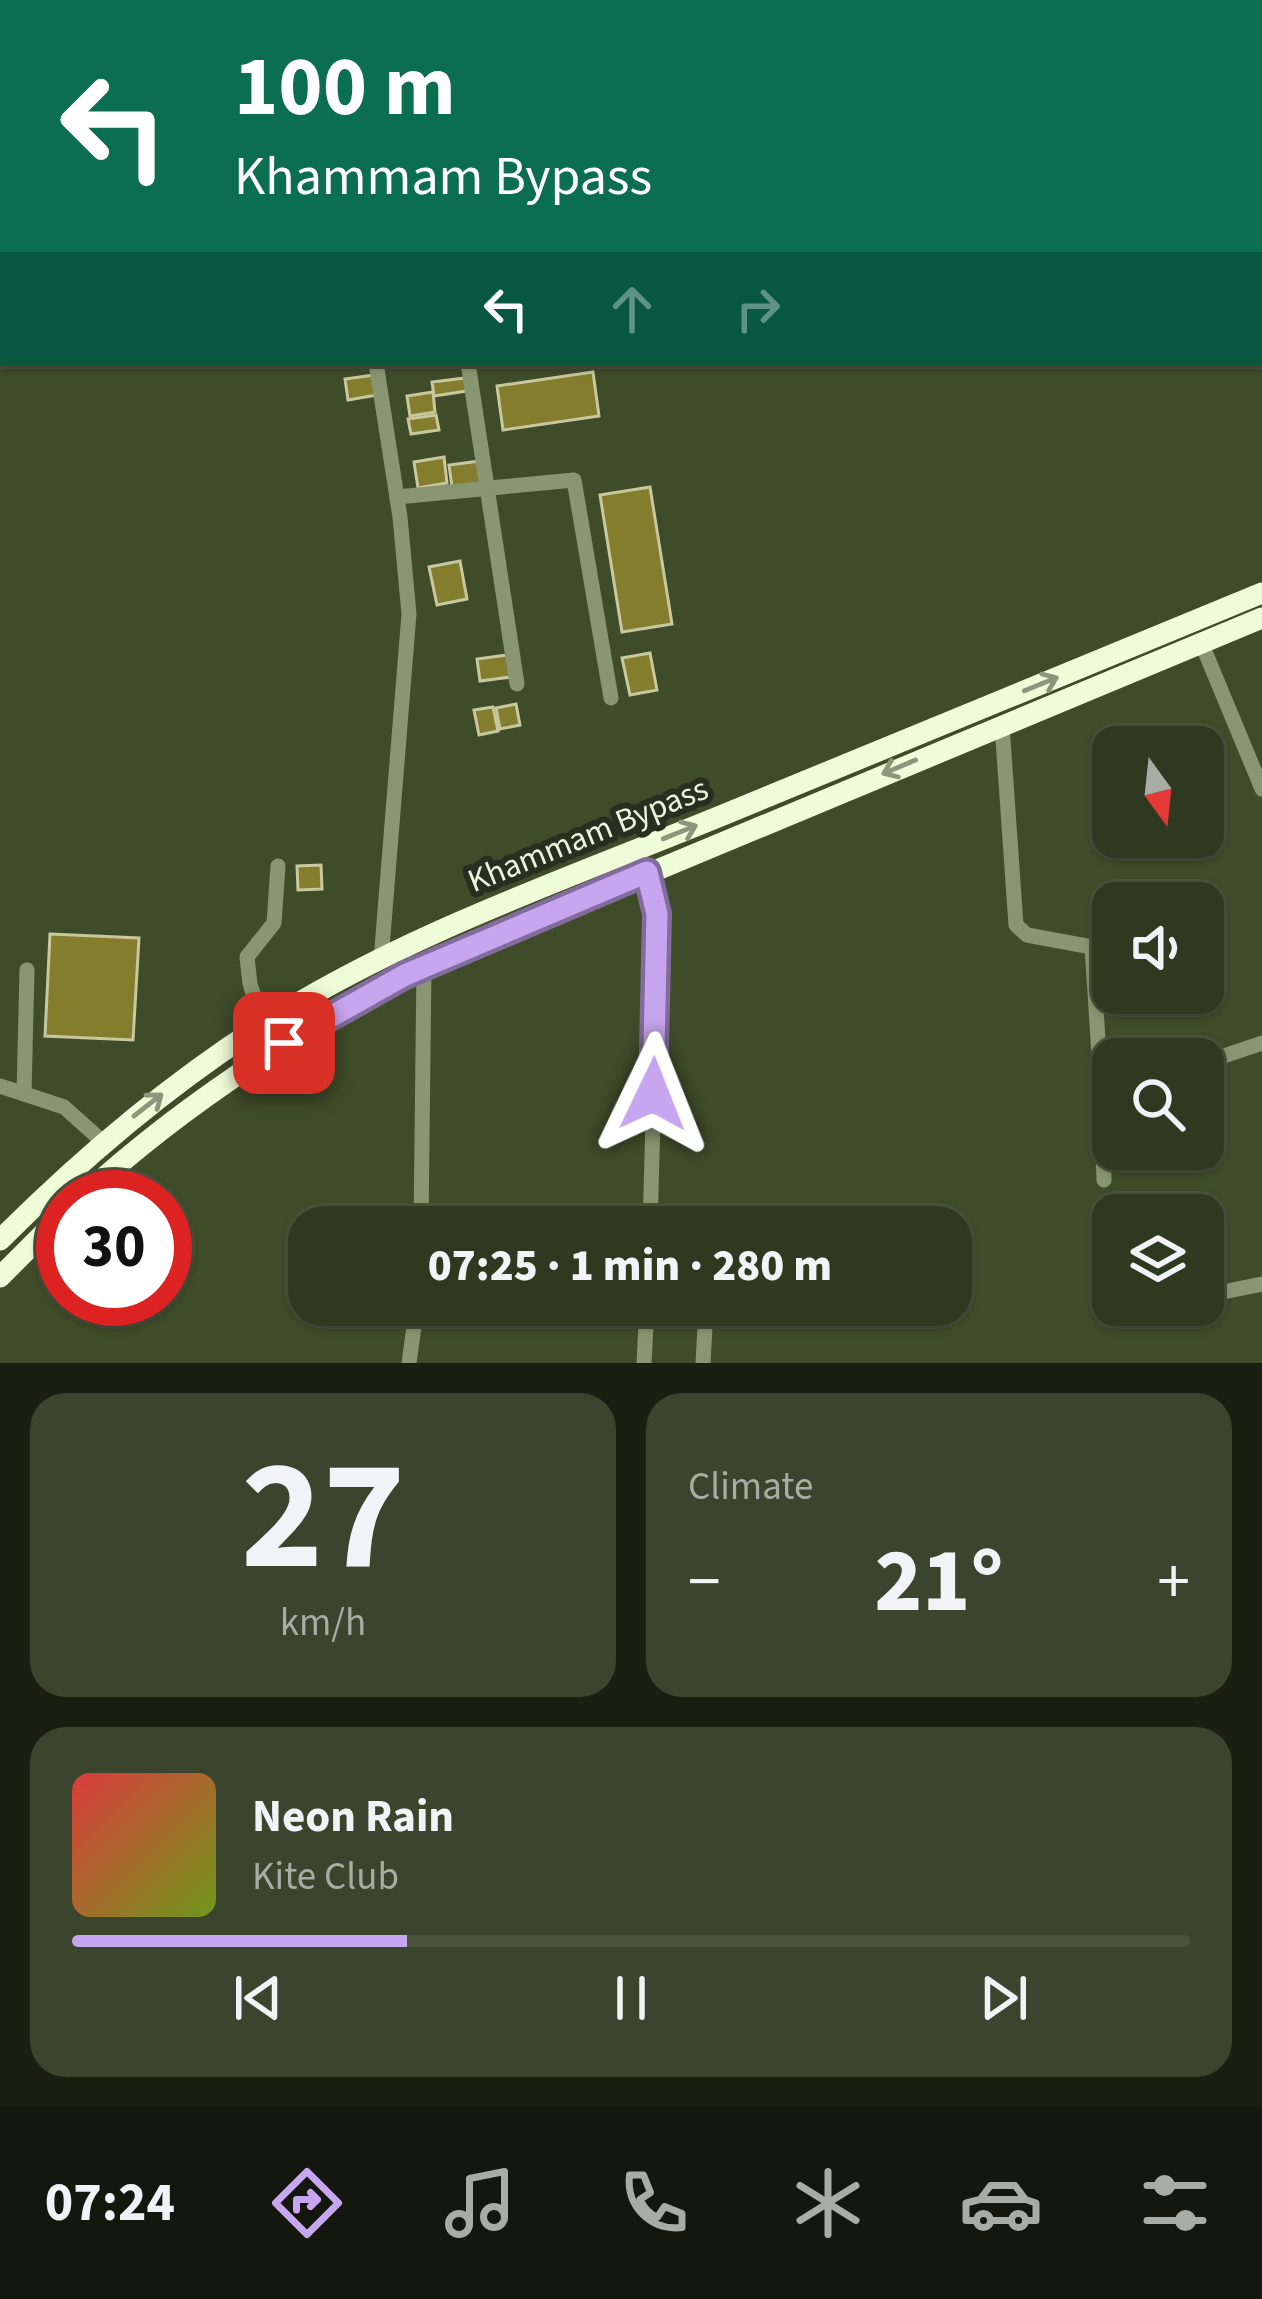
<!DOCTYPE html>
<meta charset="utf-8">
<style>
:root{--surface:#2f3920;--page:#3b442d;--text:#f1f3f6;--muted:#a7aca5;--line:#4a533e;--accent:#c8a6ef}
body{margin:0;font-family:"Source Sans 3",sans-serif;background:var(--page);color:var(--text);height:100vh;display:flex;flex-direction:column;font-size:45px;white-space:nowrap}
*{box-sizing:border-box;margin:0}
p{font-size:39px;color:var(--muted)}
.icon{flex:none;width:66px;height:66px;fill:none;stroke:currentColor;stroke-width:2;stroke-linecap:round;stroke-linejoin:round}
.map{position:relative;height:1363px;overflow:hidden}
.drawer{display:flex;flex-direction:column;gap:30px;padding:30px;background:#1a1f12;flex:1}
.drawer>*{flex:none}
.hud{position:absolute;left:0px;top:0px;width:1263px;height:366px;box-shadow:0 3px 9px #0004,0 0 0 3px var(--line);background:#0b6e4f;color:#fff;overflow:hidden}
.needle{width:78px;rotate:165deg}
.buttons{position:absolute;left:1092px;top:726px;display:grid;gap:24px}
.buttons a{display:grid;place-items:center;width:132px;height:132px;border-radius:24px;background:var(--surface);box-shadow:0 3px 9px #0004,0 0 0 3px var(--line);font-size:60px}
.speed{position:absolute;left:36px;top:1170px;display:flex;gap:24px;font-size:60px;font-weight:700;text-align:center}
.speed>*{display:grid;place-content:center;width:156px;height:156px;border-radius:50%;background:var(--surface);box-shadow:0 3px 9px #0004,0 0 0 3px var(--line);line-height:1}
.speed .limit{border:18px solid #d22;background:#fff;color:#111}
.pin{position:absolute;display:grid;place-items:center;width:102px;height:102px;color:#fff;margin:-51px;border-radius:24px;box-shadow:0 6px 18px #0006}
.me{position:absolute;width:132px;margin:-66px;rotate:2deg;stroke-linejoin:round;filter:drop-shadow(0 0 9px #0008)}
.turn{display:flex;align-items:center;gap:42px;height:252px;padding:0 36px;font-size:54px}
.turn .icon{width:156px;height:156px;stroke-width:2.5}
.turn b{display:block;font-size:84px;line-height:102px}
.lanes{display:flex;align-items:center;height:114px;padding:0 36px;background:#0003;justify-content:center;gap:60px;direction:ltr}
.lanes .off{opacity:.35}
.big{font-size:90px;font-weight:800;line-height:1.1}
.drawer .tile{flex:1;display:flex;flex-direction:column;justify-content:center;gap:18px;min-width:0;padding:0 42px;border-radius:36px;background:var(--page)}
.drawer .dial{align-items:center;gap:0}
.dial b{font-size:156px;line-height:1}
.song{display:flex;align-items:center;gap:36px}
.cover{width:144px;height:144px;border-radius:18px;background:linear-gradient(135deg,hsl(0 70% 55%),hsl(80 70% 35%))}
.played{height:12px;border-radius:6px;background:linear-gradient(90deg,var(--accent) 30%,var(--line) 30%)}
.keys{display:flex;justify-content:space-around;direction:ltr}
.heat{display:flex;justify-content:space-between;align-items:center;font-size:66px;direction:ltr}
.drawer .tiles{flex:1;display:grid;gap:30px;grid-template-columns:1fr 1fr}
.tile:last-child{grid-column:span 2}
.trip{position:absolute;left:288px;top:1206px;width:684px;height:120px;border-radius:36px;background:var(--surface);box-shadow:0 3px 9px #0004,0 0 0 3px var(--line);font-weight:800;line-height:120px;text-align:center}
.tabs{display:flex;height:192px;justify-content:space-around;align-items:center;background:#13170d;color:var(--muted)}
.tabs .icon{width:84px;height:84px}
.tabs .selected{color:var(--accent)}
.tabs b{font-size:54px;color:var(--text)}
.map>svg:first-child{display:block}
.building{fill:#837d2d;stroke:#c9c79e;stroke-width:3}
.lines{fill:none;stroke-linecap:round;stroke-linejoin:round}
.minor{stroke:#889771;stroke-width:15}
.highway{stroke:#eefdd8;stroke-width:21}
.oneway{stroke:#8c967c}
.route-casing{stroke:#826c9b;stroke-width:30}
.route{stroke:#c8a6ef;stroke-width:21}
.labels{text-anchor:middle;dominant-baseline:central;stroke-width:12;stroke-linejoin:round;paint-order:stroke}
.street-label{font-size:33px;fill:#ecf4e0;stroke:#292f20}
</style>
<div class="map">
<svg width="1262" height="1363" viewBox="0 0 1262 1363">
<rect width="100%" height="100%" fill="#3f4c2a"/>
<g class="building">
<polygon points="593,372 599,416 503,430 497,386"/>
<polygon points="374,375 377,395 348,400 345,379"/>
<polygon points="465,378 467,391 434,396 432,382"/>
<polygon points="433,392 435,412 410,416 407,396"/>
<polygon points="436,415 439,430 411,434 408,419"/>
<polygon points="444,457 447,483 418,488 414,462"/>
<polygon points="480,461 483,483 452,487 449,465"/>
<polygon points="650,487 672,624 622,632 600,495"/>
<polygon points="460,561 467,599 437,605 429,567"/>
<polygon points="650,653 657,690 630,695 622,658"/>
<polygon points="507,655 511,677 480,681 477,659"/>
<polygon points="516,704 520,725 500,729 496,708"/>
<polygon points="493,707 498,731 479,735 474,710"/>
<polygon points="321,865 322,889 298,890 297,866"/>
<polygon points="50,934 139,938 133,1040 45,1036"/>
<polygon points="336,1305 406,1305 403,1323 335,1314"/>
</g>
<g class="lines">
<g class="minor">
<polyline points="85,0 86,3"/>
<polyline points="174,0 175,3"/>
<polyline points="262,0 263,3"/>
<polyline points="349,0 349,3"/>
<polyline points="437,0 438,3"/>
<polyline points="619,0 619,3"/>
<polyline points="798,0 798,3"/>
<polyline points="984,0 985,3"/>
<polyline points="1088,0 1088,3"/>
<polyline points="1188,0 1188,3"/>
<polyline points="833,3 848,0"/>
<polyline points="0,324 3,323"/>
<polyline points="376,363 400,517 409,614 381,960"/>
<polyline points="468,363 517,684"/>
<polyline points="397,497 574,480 611,698"/>
<polyline points="1201,642 1262,789"/>
<polyline points="1002,725 1016,925 1027,935 1092,947 1100,1070 1113,1069"/>
<polyline points="647,872 655,897 658,942 650,1227"/>
<polyline points="263,1024 250,984 247,957 274,923 278,866"/>
<polyline points="1203,1063 1262,1043"/>
<polyline points="1100,1070 1104,1180"/>
<polyline points="0,1086 64,1107 102,1141"/>
<polyline points="24,1094 27,970"/>
<polyline points="421,1227 424,966"/>
<polyline points="1203,1296 1262,1284"/>
<polyline points="1112,1315 1160,1305"/>
<polyline points="409,1363 417,1305"/>
<polyline points="644,1363 647,1305"/>
<polyline points="703,1363 706,1309"/>
</g>
<g class="highway">
<path d="M 82,1197 C 179,1108 289,1036 405,975 L 1262,618"/>
<path d="M 0,1240 C 80,1160 164,1088 259,1027 C 402,935 567,879 723,815 C 902,741 1082,668 1262,593"/>
<polyline points="0,1277 63,1214"/>
</g>
</g>
<defs><path id="oneway-shaft" d="M-6 0H5M1.5-3L5.5 0L1.5 3" fill="none" stroke-width="1.6" stroke-linecap="round" stroke-linejoin="round" transform="scale(3)"/></defs>
<g class="oneway">
<use href="#oneway-shaft" transform="translate(1041 684) rotate(-22)"/>
<use href="#oneway-shaft" transform="translate(899 767) rotate(157)"/>
<use href="#oneway-shaft" transform="translate(680 832) rotate(-22)"/>
<use href="#oneway-shaft" transform="translate(148 1105) rotate(-38)"/>
</g>
<g class="lines">
<g class="route-casing">
<polyline id="route" points="284,1043 405,975 647,872 657,914 653,1094"/>
</g>
<use href="#route" class="route"/>
</g>
<g class="labels">
<g class="street-label">
<text transform="translate(588 835) rotate(-22)">Khammam Bypass</text>
</g>
</g>
</svg>
<div class="buttons">
<a><svg class="needle" viewBox="-14 -14 28 28"><path d="M0-13l5 13h-10z" fill="#e53935"/><path d="M0 13l5-13h-10z" fill="#a7aca5"/></svg></a>
<a><svg class="icon" aria-label="sound" viewBox="0 0 24 24"><path d="M4 9h4l5-4v14l-5-4H4zM17 9q2 3 0 6"/></svg></a>
<a><svg class="icon" aria-label="search" viewBox="0 0 24 24"><circle cx="10" cy="10" r="6"/><path d="M15 15l6 6"/></svg></a>
<a><svg class="icon" aria-label="layers" viewBox="0 0 24 24"><path d="M12 4l9 5-9 5-9-5zM3 14l9 5 9-5"/></svg></a>
</div>
<div class="speed"><div class="limit">30</div></div>
<div class="pin" style="left:284px;top:1043px;background:#d93025"><svg class="icon" aria-label="arrive" viewBox="0 0 24 24"><path d="M6 21V4h12l-3 4 3 4H6"/></svg></div>
<svg class="me" style="left:653px;top:1094px" viewBox="-20 -20 40 40"><path d="M0-17L14 15 0 8-14 15z" fill="#c8a6ef" stroke="#fff" stroke-width="4"/></svg>
<div class="trip">07:25 · 1 min · 280 m</div>
<div class="hud">
<div class="turn"><svg class="icon" aria-label="left" viewBox="0 0 24 24"><path d="M17 20v-9H6M10 6l-5 5 5 5"/></svg><div><b>100 m</b>Khammam Bypass</div></div>
<div class="lanes"><svg class="icon" aria-label="left" viewBox="0 0 24 24"><path d="M17 20v-9H6M10 6l-5 5 5 5"/></svg><svg class="icon off" aria-label="ahead" viewBox="0 0 24 24"><path d="M12 20V5M6 11l6-6 6 6"/></svg><svg class="icon off" aria-label="right" viewBox="0 0 24 24"><path d="M7 20v-9h11M14 6l5 5-5 5"/></svg></div>
</div>
</div>
<section class="drawer">
<div class="tiles">
<div class="tile dial"><b>27</b><p>km/h</p></div>
<div class="tile"><p>Climate</p>
<div class="heat"><a>−</a><b class="big">21°</b><a>+</a></div>
</div>
<div class="tile">
<div class="song"><i class="cover"></i><div><b>Neon Rain</b><p>Kite Club</p></div></div>
<div class="played"></div>
<div class="keys"><svg class="icon" aria-label="previous" viewBox="0 0 24 24"><path d="M18 5L8 12l10 7zM5 5v14"/></svg><svg class="icon" aria-label="pause" viewBox="0 0 24 24"><path d="M8 5v14M16 5v14"/></svg><svg class="icon" aria-label="next" viewBox="0 0 24 24"><path d="M6 5l10 7-10 7zM19 5v14"/></svg></div>
</div>
</div>
</section>
<nav class="tabs">
<b>07:24</b>
<svg class="icon selected" aria-label="directions" viewBox="0 0 24 24"><path d="M12 3l9 9-9 9-9-9zM9 14v-3h6M13 9l2 2-2 2"/></svg>
<svg class="icon" aria-label="music" viewBox="0 0 24 24"><path d="M9 18V5l10-2v13"/><circle cx="6" cy="18" r="3"/><circle cx="16" cy="16" r="3"/></svg>
<svg class="icon" aria-label="phone" viewBox="0 0 24 24"><path d="M5 4h4l2 5-3 2q2 4 5 5l2-3 5 2v4C11 20 4 13 5 4z"/></svg>
<svg class="icon" aria-label="climate" viewBox="0 0 24 24"><path d="M12 3v18M4 7l16 10M4 17L20 7"/></svg>
<svg class="icon" aria-label="car" viewBox="0 0 24 24"><path d="M5 17H2v-5l4-1 3-4h7l3 4 3 1v5h-3M9 17h6M6 11h13"/><circle cx="7" cy="17" r="2"/><circle cx="17" cy="17" r="2"/></svg>
<svg class="icon" aria-label="filters" viewBox="0 0 24 24"><path d="M4 7h16M4 17h16"/><circle cx="9" cy="7" r="2"/><circle cx="15" cy="17" r="2"/></svg>
</nav>
